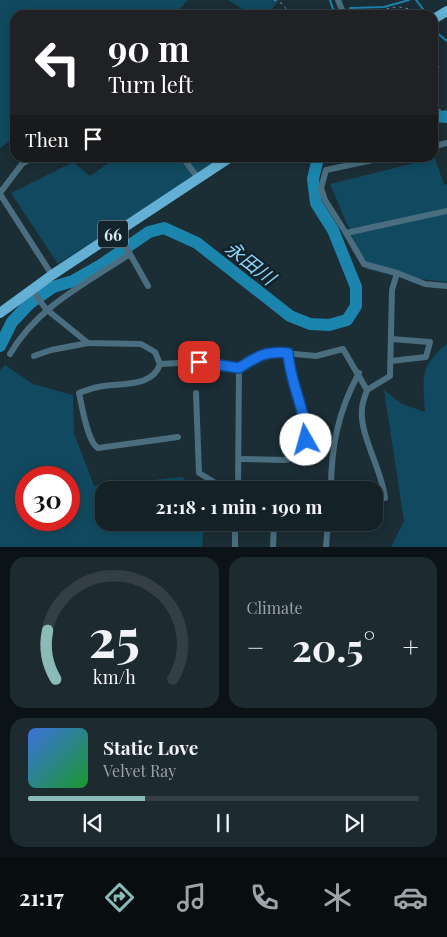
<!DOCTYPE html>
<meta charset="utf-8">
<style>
:root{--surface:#142228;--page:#1d2a30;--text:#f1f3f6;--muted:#9da4a8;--line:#333f45;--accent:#8bbbb9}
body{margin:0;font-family:"Playfair Display","Noto Sans JP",serif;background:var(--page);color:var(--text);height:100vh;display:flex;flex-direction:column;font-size:19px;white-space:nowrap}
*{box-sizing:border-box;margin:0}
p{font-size:16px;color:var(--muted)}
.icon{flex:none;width:28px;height:28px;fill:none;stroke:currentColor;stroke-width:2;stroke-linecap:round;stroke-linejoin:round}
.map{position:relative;height:547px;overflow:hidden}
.drawer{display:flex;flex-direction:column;gap:10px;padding:10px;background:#0b1316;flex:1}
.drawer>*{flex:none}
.banner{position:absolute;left:10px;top:10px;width:428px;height:152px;border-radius:15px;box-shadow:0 2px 12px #0003,0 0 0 1px var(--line);background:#202124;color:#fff;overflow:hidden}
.speed{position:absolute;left:15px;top:466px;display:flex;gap:10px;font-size:25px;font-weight:700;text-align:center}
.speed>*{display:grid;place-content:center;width:65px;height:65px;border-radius:50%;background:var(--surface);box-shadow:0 2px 12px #0003,0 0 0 1px var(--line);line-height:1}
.speed .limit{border:8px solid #d22;background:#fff;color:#111}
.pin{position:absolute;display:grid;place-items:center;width:42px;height:42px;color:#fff;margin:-21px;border-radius:10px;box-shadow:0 2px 8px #0006}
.me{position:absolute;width:55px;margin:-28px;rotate:353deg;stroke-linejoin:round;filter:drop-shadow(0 0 4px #0008)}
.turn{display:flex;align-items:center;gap:18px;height:105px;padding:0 15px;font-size:22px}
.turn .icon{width:65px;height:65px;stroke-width:2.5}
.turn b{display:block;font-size:35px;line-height:42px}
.then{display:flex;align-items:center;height:48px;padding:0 15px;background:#0003;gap:10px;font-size:19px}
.big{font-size:38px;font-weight:700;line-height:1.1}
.drawer .card{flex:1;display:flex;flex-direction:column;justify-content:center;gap:8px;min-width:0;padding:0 18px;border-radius:15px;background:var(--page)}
.drawer .dial{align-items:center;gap:0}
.dial svg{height:130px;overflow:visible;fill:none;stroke:var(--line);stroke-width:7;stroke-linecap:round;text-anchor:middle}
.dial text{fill:var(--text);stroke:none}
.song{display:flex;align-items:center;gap:15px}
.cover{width:60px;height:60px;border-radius:8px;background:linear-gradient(135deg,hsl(220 70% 55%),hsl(130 70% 35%))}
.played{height:5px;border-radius:2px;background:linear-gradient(90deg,var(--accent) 30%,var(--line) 30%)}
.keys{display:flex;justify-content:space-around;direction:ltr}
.heat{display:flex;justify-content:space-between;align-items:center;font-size:28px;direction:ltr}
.drawer .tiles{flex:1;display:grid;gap:10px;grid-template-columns:1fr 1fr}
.card:last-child{grid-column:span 2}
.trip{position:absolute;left:95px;top:481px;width:288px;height:50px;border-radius:15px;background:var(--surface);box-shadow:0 2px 12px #0003,0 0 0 1px var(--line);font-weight:700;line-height:50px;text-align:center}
.tab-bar{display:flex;height:80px;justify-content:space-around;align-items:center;background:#080e10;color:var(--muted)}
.tab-bar .icon{width:35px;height:35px}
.tab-bar .on{color:var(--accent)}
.tab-bar b{font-size:22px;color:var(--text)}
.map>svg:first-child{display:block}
.green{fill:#114a60;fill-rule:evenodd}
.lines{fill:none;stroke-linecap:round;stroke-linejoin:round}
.stream{stroke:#1b85ad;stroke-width:2}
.river{stroke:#1b85ad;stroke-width:12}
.path{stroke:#819096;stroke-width:1;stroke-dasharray:2.5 4;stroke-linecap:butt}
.minor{stroke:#4a6e7f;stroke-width:6}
.primary{stroke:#64b0d4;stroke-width:10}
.route-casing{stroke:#114b97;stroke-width:12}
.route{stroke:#1a73e8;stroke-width:9}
.labels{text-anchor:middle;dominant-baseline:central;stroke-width:5;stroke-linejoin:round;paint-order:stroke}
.shield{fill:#12232b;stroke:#a0adb3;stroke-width:1}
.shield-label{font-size:16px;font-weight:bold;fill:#dde8ed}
.water-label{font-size:19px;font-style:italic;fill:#8ed3f3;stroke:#12232b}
</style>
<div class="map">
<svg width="447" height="547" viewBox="0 0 447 547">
<rect width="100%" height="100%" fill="#1b2d35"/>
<g class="green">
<polygon points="0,0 188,0 174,15 15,15 15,137 0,148"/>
<polygon points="228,0 279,0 271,10 246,11"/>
<polygon points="116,158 220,158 180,186 58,264 11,193 73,162 90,176"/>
<polygon points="435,158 444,185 447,184 447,282 394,276 366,269 330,184"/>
<path d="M 447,344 L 447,547 L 391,547 L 404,521 L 384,390 L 402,404 L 425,412 C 423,379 419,366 447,344 Z"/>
<path d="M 5,365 L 33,384 L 73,395 L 74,433 L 94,486 L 182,477 L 196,490 L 104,490 L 104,522 L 204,523 L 202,547 L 0,547 L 0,370 ZM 26,478 L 69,478 L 69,520 L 26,520 Z"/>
</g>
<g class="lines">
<g class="stream">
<polyline points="330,0 333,9 337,11"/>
<polyline points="416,0 423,9"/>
<polyline points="350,8 384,7 409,0"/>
<polyline points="433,25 436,32 447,41"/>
</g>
<g class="river">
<polyline points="432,116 447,117"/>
<polyline points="0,346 12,322 30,303 53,287 73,281 101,265 149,232 164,228 197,243 290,316 310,324 329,325 347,320 356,306 356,287 333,230 316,203 313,179 318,158"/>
</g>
<g class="path">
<polyline points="274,0 283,4 290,15"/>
<path d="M 375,15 C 392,3 406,6 422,15"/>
<polyline points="432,72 441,66"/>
<polyline points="432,108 446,111"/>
</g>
<g class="minor">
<polyline points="338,0 344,15"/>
<polyline points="432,147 447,143"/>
<polyline points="183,158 198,178"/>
<polyline points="0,193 22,164 32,158"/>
<polyline points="0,194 52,275"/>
<polyline points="116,232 130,254"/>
<polyline points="346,233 325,200 321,188 326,170 382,158"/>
<polyline points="397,273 364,264 346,233 447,211"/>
<path d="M 32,290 L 46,309 L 88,343 L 141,344 L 155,352 L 160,364 L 199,362 L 239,368 L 260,354 L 274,352 L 316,356 L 343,349 L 367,390 C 365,396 362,403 362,409 C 359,434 382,470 385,498 L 374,497"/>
<polyline points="391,339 430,342 426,357 391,361"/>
<path d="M 10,354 C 37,307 86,283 130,254 L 148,286"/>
<polyline points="34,356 51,350 88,343"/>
<path d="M 160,364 C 152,389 118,382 98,387 C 92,388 85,391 79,393 C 82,405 87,442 98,448 L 178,437"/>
<polyline points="367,390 390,376 392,290 397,273 425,284 447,286"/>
<polyline points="196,393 199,473 217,484 238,485"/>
<polyline points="239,459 285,460 306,455 306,424 290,374 288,353"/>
<polyline points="238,490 239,368"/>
<path d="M 331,490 C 331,447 338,411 359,373"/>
<polyline points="235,547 235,522"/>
<polyline points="273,547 274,522"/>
<polyline points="326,547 328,522"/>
</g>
<g class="primary">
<polyline points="432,20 447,11"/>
<polyline points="0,313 52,275 229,158"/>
</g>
</g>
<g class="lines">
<g class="route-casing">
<path id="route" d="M 199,362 L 239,368 C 258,356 265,351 288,353 C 290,384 306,409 306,440"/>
</g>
<use href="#route" class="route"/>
</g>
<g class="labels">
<rect class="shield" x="98" y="220.5" width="30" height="27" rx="4"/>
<g class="shield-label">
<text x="113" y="234">66</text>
</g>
<g class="water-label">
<text transform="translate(251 262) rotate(38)">永田川</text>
</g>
</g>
</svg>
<div class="speed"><div class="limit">30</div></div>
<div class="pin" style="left:199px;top:362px;background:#d93025"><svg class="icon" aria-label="arrive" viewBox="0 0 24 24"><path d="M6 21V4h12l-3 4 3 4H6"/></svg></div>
<svg class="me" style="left:306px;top:440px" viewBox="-20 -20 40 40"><circle r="19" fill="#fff"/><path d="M0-13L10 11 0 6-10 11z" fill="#1a73e8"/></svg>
<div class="trip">21:18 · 1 min · 190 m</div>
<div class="banner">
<div class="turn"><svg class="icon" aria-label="left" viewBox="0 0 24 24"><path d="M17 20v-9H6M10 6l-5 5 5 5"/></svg><div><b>90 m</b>Turn left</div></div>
<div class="then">Then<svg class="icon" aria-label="arrive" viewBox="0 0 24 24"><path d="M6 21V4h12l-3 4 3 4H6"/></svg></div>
</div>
</div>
<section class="drawer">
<div class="tiles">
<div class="card dial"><svg viewBox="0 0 100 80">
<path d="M14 69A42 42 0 1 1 86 69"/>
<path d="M14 69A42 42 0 0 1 9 39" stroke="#8bbbb9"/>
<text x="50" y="56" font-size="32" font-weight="700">25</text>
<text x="50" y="72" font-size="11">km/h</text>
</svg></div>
<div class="card"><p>Climate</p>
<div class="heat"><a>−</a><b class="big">20.5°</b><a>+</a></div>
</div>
<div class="card">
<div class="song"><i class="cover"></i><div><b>Static Love</b><p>Velvet Ray</p></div></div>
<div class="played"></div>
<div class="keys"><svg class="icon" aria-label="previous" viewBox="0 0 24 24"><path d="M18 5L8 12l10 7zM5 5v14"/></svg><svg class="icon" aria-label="pause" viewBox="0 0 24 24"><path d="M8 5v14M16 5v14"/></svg><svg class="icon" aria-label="next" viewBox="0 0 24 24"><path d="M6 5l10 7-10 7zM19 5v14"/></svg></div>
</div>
</div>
</section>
<nav class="tab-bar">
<b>21:17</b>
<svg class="icon on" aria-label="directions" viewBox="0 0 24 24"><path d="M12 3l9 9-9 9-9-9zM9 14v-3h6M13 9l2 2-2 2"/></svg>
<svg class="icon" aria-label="music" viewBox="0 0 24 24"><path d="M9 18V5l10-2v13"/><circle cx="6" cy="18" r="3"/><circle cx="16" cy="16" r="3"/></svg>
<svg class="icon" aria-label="phone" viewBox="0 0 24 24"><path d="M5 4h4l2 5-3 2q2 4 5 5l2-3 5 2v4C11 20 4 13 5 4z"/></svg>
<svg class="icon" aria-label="climate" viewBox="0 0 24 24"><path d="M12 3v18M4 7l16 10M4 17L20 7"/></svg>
<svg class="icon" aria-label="car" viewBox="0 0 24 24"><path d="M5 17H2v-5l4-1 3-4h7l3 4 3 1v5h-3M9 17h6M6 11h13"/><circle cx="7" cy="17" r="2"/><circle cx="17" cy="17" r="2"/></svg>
</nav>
